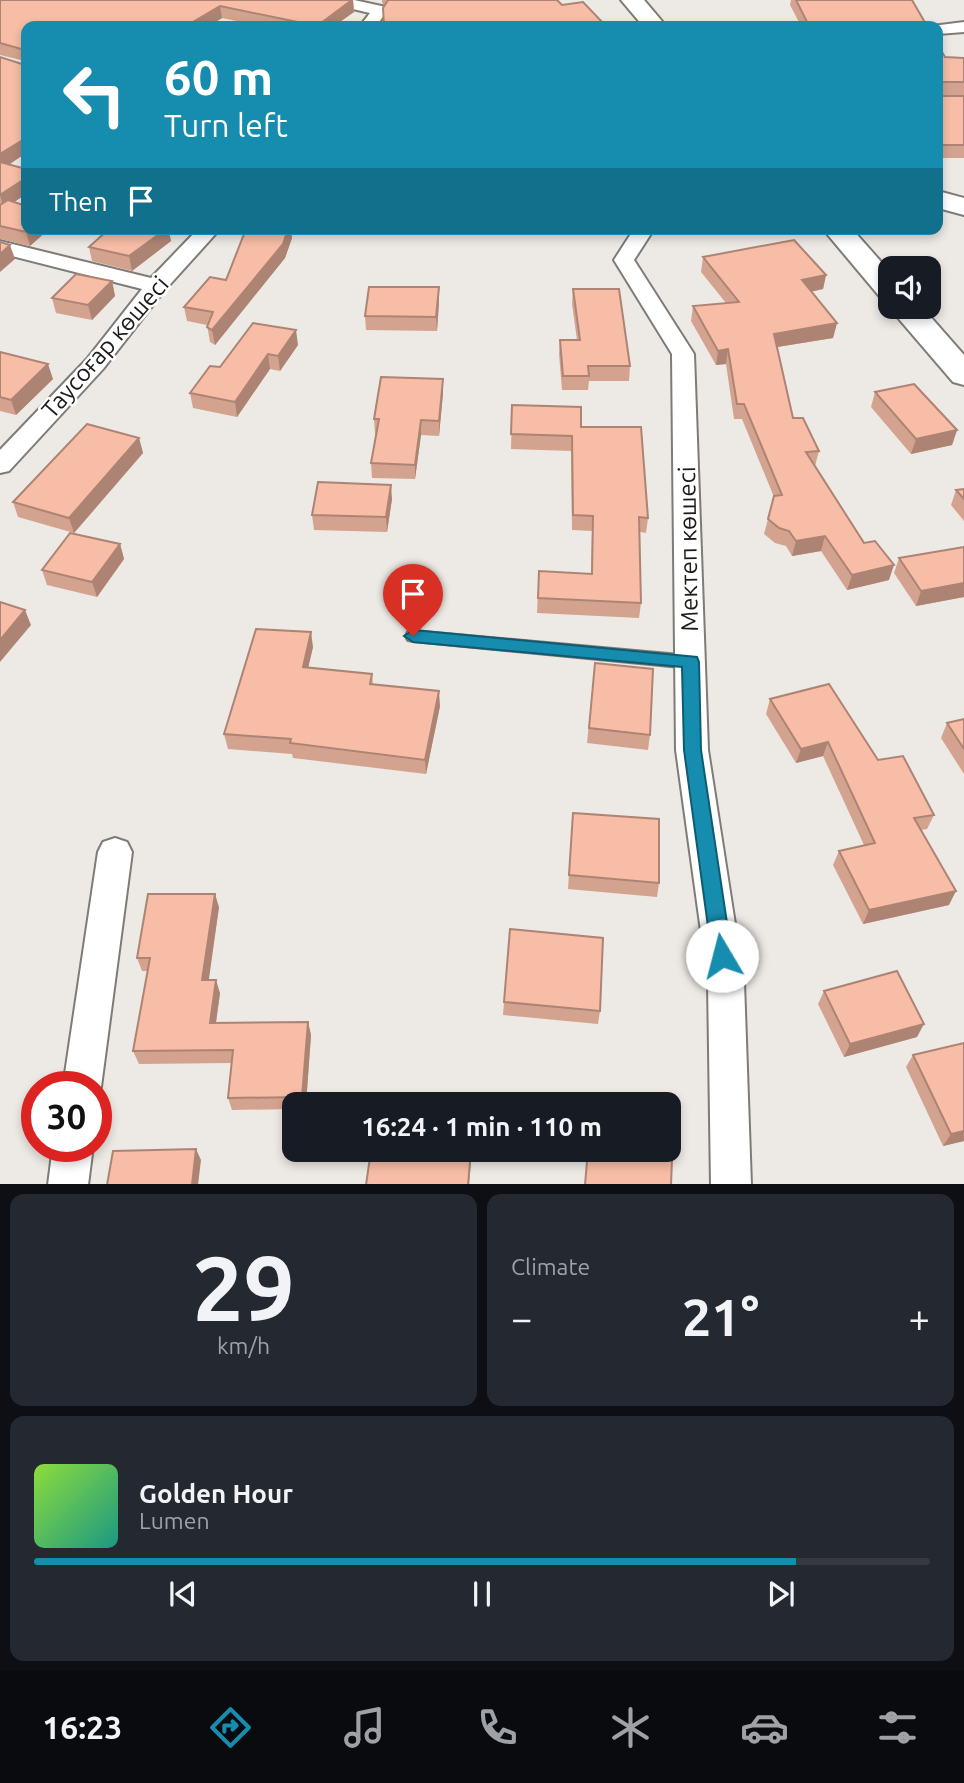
<!DOCTYPE html>
<meta charset="utf-8">
<style>
:root{--surface:#171b24;--page:#242831;--text:#f1f3f6;--muted:#9ea1a6;--line:#363941;--accent:#168caf}
body{margin:0;font-family:Ubuntu,sans-serif;background:var(--page);color:var(--text);height:100vh;display:flex;flex-direction:column;font-size:26px;white-space:nowrap}
*{box-sizing:border-box;margin:0}
p{font-size:23px;color:var(--muted)}
.icon{flex:none;width:38px;height:38px;fill:none;stroke:currentColor;stroke-width:2;stroke-linecap:round;stroke-linejoin:round}
.map{position:relative;height:1184px;overflow:hidden}
.panel{display:flex;flex-direction:column;gap:10px;padding:10px;background:#0d0f14;flex:1}
.panel>*{flex:none}
.banner{position:absolute;left:21px;top:21px;width:922px;height:214px;border-radius:14px;box-shadow:0 4px 10px #0003;background:#168caf;color:#fff;overflow:hidden}
.tools{position:absolute;left:878px;top:256px;display:grid;gap:14px}
.tools a{display:grid;place-items:center;width:63px;height:63px;border-radius:14px;background:var(--surface);box-shadow:0 4px 10px #0003;font-size:35px}
.speed{position:absolute;left:21px;top:1071px;display:flex;gap:14px;font-size:35px;font-weight:700;text-align:center}
.speed>*{display:grid;place-content:center;width:91px;height:91px;border-radius:50%;background:var(--surface);box-shadow:0 4px 10px #0003;line-height:1}
.speed .limit{border:10px solid #d22;background:#fff;color:#111}
.pin{position:absolute;display:grid;place-items:center;width:60px;height:60px;color:#fff;margin:-72px -30px;border-radius:50% 50% 50% 0;rotate:-45deg;box-shadow:0 0 7px #0007}
.pin .icon{rotate:45deg}
.me{position:absolute;width:77px;margin:-38px;rotate:352deg;stroke-linejoin:round;filter:drop-shadow(0 0 5px #0008)}
.turn{display:flex;align-items:center;gap:24px;height:147px;padding:0 28px;font-size:32px}
.turn .icon{width:91px;height:91px;stroke-width:2.5}
.turn b{display:block;font-size:49px;line-height:60px}
.then{display:flex;align-items:center;height:66px;padding:0 28px;background:#0003;gap:14px;font-size:26px}
.big{font-size:52px;font-weight:700;line-height:1.1}
.panel .card{flex:1;display:flex;flex-direction:column;justify-content:center;gap:10px;min-width:0;padding:0 24px;border-radius:14px;background:var(--page)}
.panel .dial{align-items:center;gap:0}
.dial b{font-size:91px;line-height:1}
.song{display:flex;align-items:center;gap:21px}
.cover{width:84px;height:84px;border-radius:10px;background:linear-gradient(135deg,hsl(90 70% 55%),hsl(170 70% 35%))}
.played{height:7px;border-radius:4px;background:linear-gradient(90deg,var(--accent) 85%,var(--line) 85%)}
.keys{display:flex;justify-content:space-around;direction:ltr}
.heat{display:flex;justify-content:space-between;align-items:center;font-size:38px;direction:ltr}
.panel .tiles{flex:1;display:grid;gap:10px;grid-template-columns:1fr 1fr}
.card:last-child{grid-column:span 2}
.trip{position:absolute;left:282px;top:1092px;width:399px;height:70px;border-radius:14px;background:var(--surface);box-shadow:0 4px 10px #0003;font-weight:700;line-height:70px;text-align:center}
.menu{display:flex;height:112px;justify-content:space-around;align-items:center;background:#090b0e;color:var(--muted)}
.menu .icon{width:49px;height:49px}
.menu .current{color:var(--accent)}
.menu b{font-size:32px;color:var(--text)}
.map>svg:first-child{display:block}
.lines{fill:none;stroke-linecap:round;stroke-linejoin:round}
.lane-casing{stroke:#7f7c77;stroke-width:4}
.street-casing{stroke:#7f7c77;stroke-width:4}
.secondary-casing{stroke:#7f7c77;stroke-width:4}
.lane{fill:#fff;fill-rule:evenodd}
.street{fill:#fff;fill-rule:evenodd}
.secondary{fill:#fff;fill-rule:evenodd}
.wall{fill:#d4a38f}
.shaded-wall{fill:#ad8474}
.building{fill:#f7bda6;stroke:#ad8474;stroke-width:2}
.route{fill:#168caf;stroke:#0e5b72;stroke-width:2}
.labels{text-anchor:middle;dominant-baseline:central;stroke-width:5;stroke-linejoin:round;paint-order:stroke}
.street-label{font-size:24px;fill:#1c1b19;stroke:#fff}
</style>
<div class="map">
<svg width="964" height="1185" viewBox="0 0 964 1185">
<rect width="100%" height="100%" fill="#ede9e4"/>
<g class="lines">
<g class="lane-casing">
<polygon id="lane" points="413,631 691,656 696,658 698,662 696,666 691,668 413,641 408,640 406,636 408,632"/>
</g>
<g class="street-casing">
<g id="street">
<polygon points="324,0 354,0 386,7 388,10 376,26 360,26 370,13 327,3"/>
<polygon points="964,22 964,32 938,34 938,26 932,26"/>
<polygon points="198,229 220,229 164,291 103,369 9,471 0,473 0,450 87,359 142,289 0,253 0,241 151,278"/>
<polygon points="634,229 654,229 634,260 694,354 708,750 744,982 751,1185 711,1185 708,982 676,750 672,354 614,260"/>
<polygon points="115,838 127,842 132,852 101,1087 96,1099 96,1087 63,1087 98,852 103,842"/>
<polygon points="53,1146 93,1146 88,1185 48,1185"/>
</g>
</g>
<g class="secondary-casing">
<g id="secondary">
<polygon points="621,0 644,0 666,26 643,26"/>
<polygon points="938,191 964,198 964,215 938,208"/>
<polygon points="823,229 852,229 891,273 891,300 880,297"/>
<polygon points="891,303 891,306 921,306 964,355 964,385 953,382 893,312 889,306"/>
</g>
</g>
<use href="#lane" class="lane"/>
<use href="#street" class="street"/>
<use href="#secondary" class="secondary"/>
</g>
<g class="wall">
<polygon points="0,0 353,0 354,12 334,26 261,26 222,18 209,26 26,26 26,153 9,164 26,169 26,194 14,202 26,229 49,229 30,246 0,239 0,57 22,64 25,61 0,55"/>
<polygon points="382,0 557,0 562,5 606,26 384,26 385,5 382,3"/>
<polygon points="791,0 912,0 927,26 801,26 790,5"/>
<polygon points="938,45 945,57 964,58 964,95 940,95 964,96 964,158 938,158"/>
<polygon points="246,229 291,229 292,238 285,258 215,345 210,342 207,325 187,321 184,307 226,280"/>
<polygon points="169,232 171,241 132,271 92,261 89,247"/>
<polygon points="703,257 826,275 823,289 811,292 837,323 833,338 777,347 793,418 819,451 815,466 889,580 847,590 821,551 792,556 786,546 775,543 764,534 774,497 742,419 734,419 726,364 716,365 691,321 693,306 726,303 701,272"/>
<polygon points="112,281 115,296 92,320 56,313 52,298"/>
<polygon points="439,287 439,302 437,331 366,330 365,316"/>
<polygon points="573,289 630,366 629,381 589,381 588,390 562,390 559,354 560,340 577,340 572,304"/>
<polygon points="298,345 280,371 270,369 237,417 193,408 190,393 220,367"/>
<polygon points="0,352 53,379 16,415 0,411"/>
<polygon points="443,379 443,393 439,436 421,435 415,479 372,478 371,463 376,434 375,434 374,419"/>
<polygon points="875,392 957,430 952,445 911,454 871,407"/>
<polygon points="512,405 581,427 648,518 646,533 640,532 641,603 639,618 537,613 539,571 591,574 592,531 572,530 571,451 511,449"/>
<polygon points="139,438 143,453 74,533 18,517 13,502"/>
<polygon points="964,489 964,521 951,505 956,490"/>
<polygon points="392,499 387,532 314,530 312,515"/>
<polygon points="120,544 124,559 97,597 47,585 42,570"/>
<polygon points="964,547 964,597 916,606 894,573 899,558"/>
<polygon points="313,647 308,667 372,674 373,684 440,706 426,774 293,758 292,754 228,749 224,734"/>
<polygon points="595,663 650,735 648,750 587,743"/>
<polygon points="770,699 878,760 934,815 927,829 921,830 949,905 863,924 833,865 839,851 864,845 823,756 796,763 766,714"/>
<polygon points="964,719 964,774 941,738 947,723"/>
<polygon points="572,827 659,883 657,897 568,889"/>
<polygon points="219,907 208,980 220,993 216,1023 308,1022 311,1035 306,1104 294,1104 294,1109 232,1110 228,1098 232,1063 139,1064 133,1051 148,971 142,971 137,958"/>
<polygon points="824,991 917,1037 844,1057 818,1004"/>
<polygon points="504,1002 600,1011 598,1024 503,1015"/>
<polygon points="964,1043 964,1141 943,1146 906,1067 913,1055"/>
</g>
<g class="shaded-wall">
<polygon points="353,0 354,12 334,26 317,26"/>
<polygon points="220,6 222,18 209,26 186,26"/>
<polygon points="542,23 542,26 512,26"/>
<polygon points="26,138 26,153 0,171 0,154"/>
<polygon points="26,178 26,194 4,209 0,195"/>
<polygon points="29,229 49,229 30,246 26,232"/>
<polygon points="160,229 172,229 169,232 171,241 132,271 129,256"/>
<polygon points="288,229 291,229 292,238 285,258 215,345 212,330"/>
<polygon points="10,245 15,259 0,272 0,254"/>
<polygon points="826,275 823,289 799,294 802,280"/>
<polygon points="112,281 115,296 92,320 88,305"/>
<polygon points="439,287 439,302 437,331 436,317"/>
<polygon points="837,323 833,338 771,348 774,334"/>
<polygon points="296,330 298,345 280,371 278,356"/>
<polygon points="728,349 726,364 716,365 718,351"/>
<polygon points="268,354 270,369 237,417 235,402"/>
<polygon points="48,364 53,379 16,415 11,400"/>
<polygon points="443,379 443,393 439,436 439,421"/>
<polygon points="421,420 421,435 415,479 415,465"/>
<polygon points="957,430 952,445 911,454 916,439"/>
<polygon points="139,438 143,453 74,533 69,518"/>
<polygon points="391,485 392,499 387,532 386,517"/>
<polygon points="825,536 821,551 792,556 796,541"/>
<polygon points="120,544 124,559 97,597 92,582"/>
<polygon points="894,565 889,580 847,590 852,575"/>
<polygon points="964,583 964,597 916,606 921,591"/>
<polygon points="25,610 31,625 0,662 0,640"/>
<polygon points="311,632 313,647 305,682 303,667"/>
<polygon points="439,691 440,706 426,774 425,760"/>
<polygon points="828,742 823,756 796,763 801,749"/>
<polygon points="956,891 949,905 863,924 869,910"/>
<polygon points="215,894 219,907 207,993 202,980"/>
<polygon points="216,980 220,993 214,1036 210,1023"/>
<polygon points="308,1022 311,1035 306,1104 304,1104 302,1097"/>
<polygon points="924,1024 917,1037 844,1057 850,1044"/>
<polygon points="964,1131 964,1141 943,1146 951,1134"/>
<polygon points="196,1149 201,1160 198,1185 192,1185"/>
<polygon points="471,1150 472,1150 469,1185 468,1185"/>
</g>
<g class="building">
<polygon points="0,0 352,0 317,26 220,6 186,26 26,26 26,138 0,154 0,57 22,64 25,61 25,50 0,43"/>
<polygon points="388,0 557,0 562,5 583,2 606,26 545,26 542,23 512,26 384,26 383,8"/>
<polygon points="796,0 912,0 927,26 809,26"/>
<polygon points="938,45 945,57 964,58 964,82 940,82 940,96 964,96 964,145 938,145"/>
<polygon points="0,162 26,169 26,178 0,195"/>
<polygon points="8,200 26,206 26,229 29,229 26,232 0,226 0,205"/>
<polygon points="109,229 166,229 129,256 89,247"/>
<polygon points="246,229 288,229 283,244 212,330 207,327 213,312 184,307 210,277 226,280"/>
<polygon points="794,240 826,275 802,280 837,323 774,334 793,418 803,418 819,451 806,452 864,543 875,541 894,565 852,575 825,536 796,541 789,531 779,528 768,519 774,496 782,495 744,404 737,404 728,349 718,351 693,306 739,302 703,257"/>
<polygon points="0,242 10,245 0,254"/>
<polygon points="76,274 112,281 88,305 52,298"/>
<polygon points="369,287 439,287 436,317 365,316"/>
<polygon points="573,289 619,289 630,366 588,366 589,376 563,376 560,340 580,340"/>
<polygon points="253,323 296,330 278,356 268,354 235,402 190,393 210,366 220,367"/>
<polygon points="0,352 48,364 11,400 0,397"/>
<polygon points="381,377 443,379 439,421 421,420 415,465 371,463 379,419 374,419"/>
<polygon points="914,384 957,430 916,439 875,392"/>
<polygon points="512,405 581,407 581,427 641,427 648,518 639,517 641,603 538,598 539,571 592,574 593,516 573,515 572,436 511,434"/>
<polygon points="87,424 139,438 69,518 13,502"/>
<polygon points="318,482 391,485 386,517 312,515"/>
<polygon points="964,489 964,499 956,490"/>
<polygon points="70,533 120,544 92,582 42,570"/>
<polygon points="964,547 964,583 921,591 899,558"/>
<polygon points="0,602 25,610 0,640"/>
<polygon points="256,629 311,632 303,667 372,674 370,684 439,691 425,760 290,743 291,739 224,734"/>
<polygon points="595,663 653,669 650,735 589,728"/>
<polygon points="829,684 878,760 903,756 934,815 914,818 956,891 869,910 839,851 875,843 828,742 801,749 770,699"/>
<polygon points="964,719 964,749 947,723"/>
<polygon points="573,813 659,819 659,883 569,875"/>
<polygon points="148,894 215,894 202,980 216,980 210,1023 308,1022 302,1097 228,1098 233,1050 133,1051 150,958 137,958"/>
<polygon points="510,929 603,938 600,1011 504,1002"/>
<polygon points="897,971 924,1024 850,1044 824,991"/>
<polygon points="964,1043 964,1131 951,1134 913,1055"/>
<polygon points="593,1094 664,1104 592,1104"/>
<polygon points="668,1105 674,1106 671,1185 585,1185 588,1150 668,1150"/>
<polygon points="196,1149 192,1185 107,1185 113,1151"/>
<polygon points="371,1150 471,1150 468,1185 366,1185"/>
</g>
<polygon class="route" points="413,630 697,657 699,662 701,750 732,956 729,963 722,966 715,963 712,956 684,750 682,667 413,642 404,636"/>
<g class="labels">
<g class="street-label">
<text transform="translate(105 347) rotate(-49)">Тауcоғар көшесі</text>
<text transform="translate(688 549) rotate(-91)">Мектеп көшесі</text>
</g>
</g>
</svg>
<div class="tools">
<a><svg class="icon" aria-label="sound" viewBox="0 0 24 24"><path d="M4 9h4l5-4v14l-5-4H4zM17 9q2 3 0 6"/></svg></a>
</div>
<div class="speed"><div class="limit">30</div></div>
<div class="pin" style="left:413px;top:636px;background:#d93025"><svg class="icon" aria-label="arrive" viewBox="0 0 24 24"><path d="M6 21V4h12l-3 4 3 4H6"/></svg></div>
<svg class="me" style="left:722px;top:956px" viewBox="-20 -20 40 40"><circle r="19" fill="#fff"/><path d="M0-13L10 11 0 6-10 11z" fill="#168caf"/></svg>
<div class="trip">16:24 · 1 min · 110 m</div>
<div class="banner">
<div class="turn"><svg class="icon" aria-label="left" viewBox="0 0 24 24"><path d="M17 20v-9H6M10 6l-5 5 5 5"/></svg><div><b>60 m</b>Turn left</div></div>
<div class="then">Then<svg class="icon" aria-label="arrive" viewBox="0 0 24 24"><path d="M6 21V4h12l-3 4 3 4H6"/></svg></div>
</div>
</div>
<section class="panel">
<div class="tiles">
<div class="card dial"><b>29</b><p>km/h</p></div>
<div class="card"><p>Climate</p>
<div class="heat"><a>−</a><b class="big">21°</b><a>+</a></div>
</div>
<div class="card">
<div class="song"><i class="cover"></i><div><b>Golden Hour</b><p>Lumen</p></div></div>
<div class="played"></div>
<div class="keys"><svg class="icon" aria-label="previous" viewBox="0 0 24 24"><path d="M18 5L8 12l10 7zM5 5v14"/></svg><svg class="icon" aria-label="pause" viewBox="0 0 24 24"><path d="M8 5v14M16 5v14"/></svg><svg class="icon" aria-label="next" viewBox="0 0 24 24"><path d="M6 5l10 7-10 7zM19 5v14"/></svg></div>
</div>
</div>
</section>
<nav class="menu">
<b>16:23</b>
<svg class="icon current" aria-label="directions" viewBox="0 0 24 24"><path d="M12 3l9 9-9 9-9-9zM9 14v-3h6M13 9l2 2-2 2"/></svg>
<svg class="icon" aria-label="music" viewBox="0 0 24 24"><path d="M9 18V5l10-2v13"/><circle cx="6" cy="18" r="3"/><circle cx="16" cy="16" r="3"/></svg>
<svg class="icon" aria-label="phone" viewBox="0 0 24 24"><path d="M5 4h4l2 5-3 2q2 4 5 5l2-3 5 2v4C11 20 4 13 5 4z"/></svg>
<svg class="icon" aria-label="climate" viewBox="0 0 24 24"><path d="M12 3v18M4 7l16 10M4 17L20 7"/></svg>
<svg class="icon" aria-label="car" viewBox="0 0 24 24"><path d="M5 17H2v-5l4-1 3-4h7l3 4 3 1v5h-3M9 17h6M6 11h13"/><circle cx="7" cy="17" r="2"/><circle cx="17" cy="17" r="2"/></svg>
<svg class="icon" aria-label="filters" viewBox="0 0 24 24"><path d="M4 7h16M4 17h16"/><circle cx="9" cy="7" r="2"/><circle cx="15" cy="17" r="2"/></svg>
</nav>
